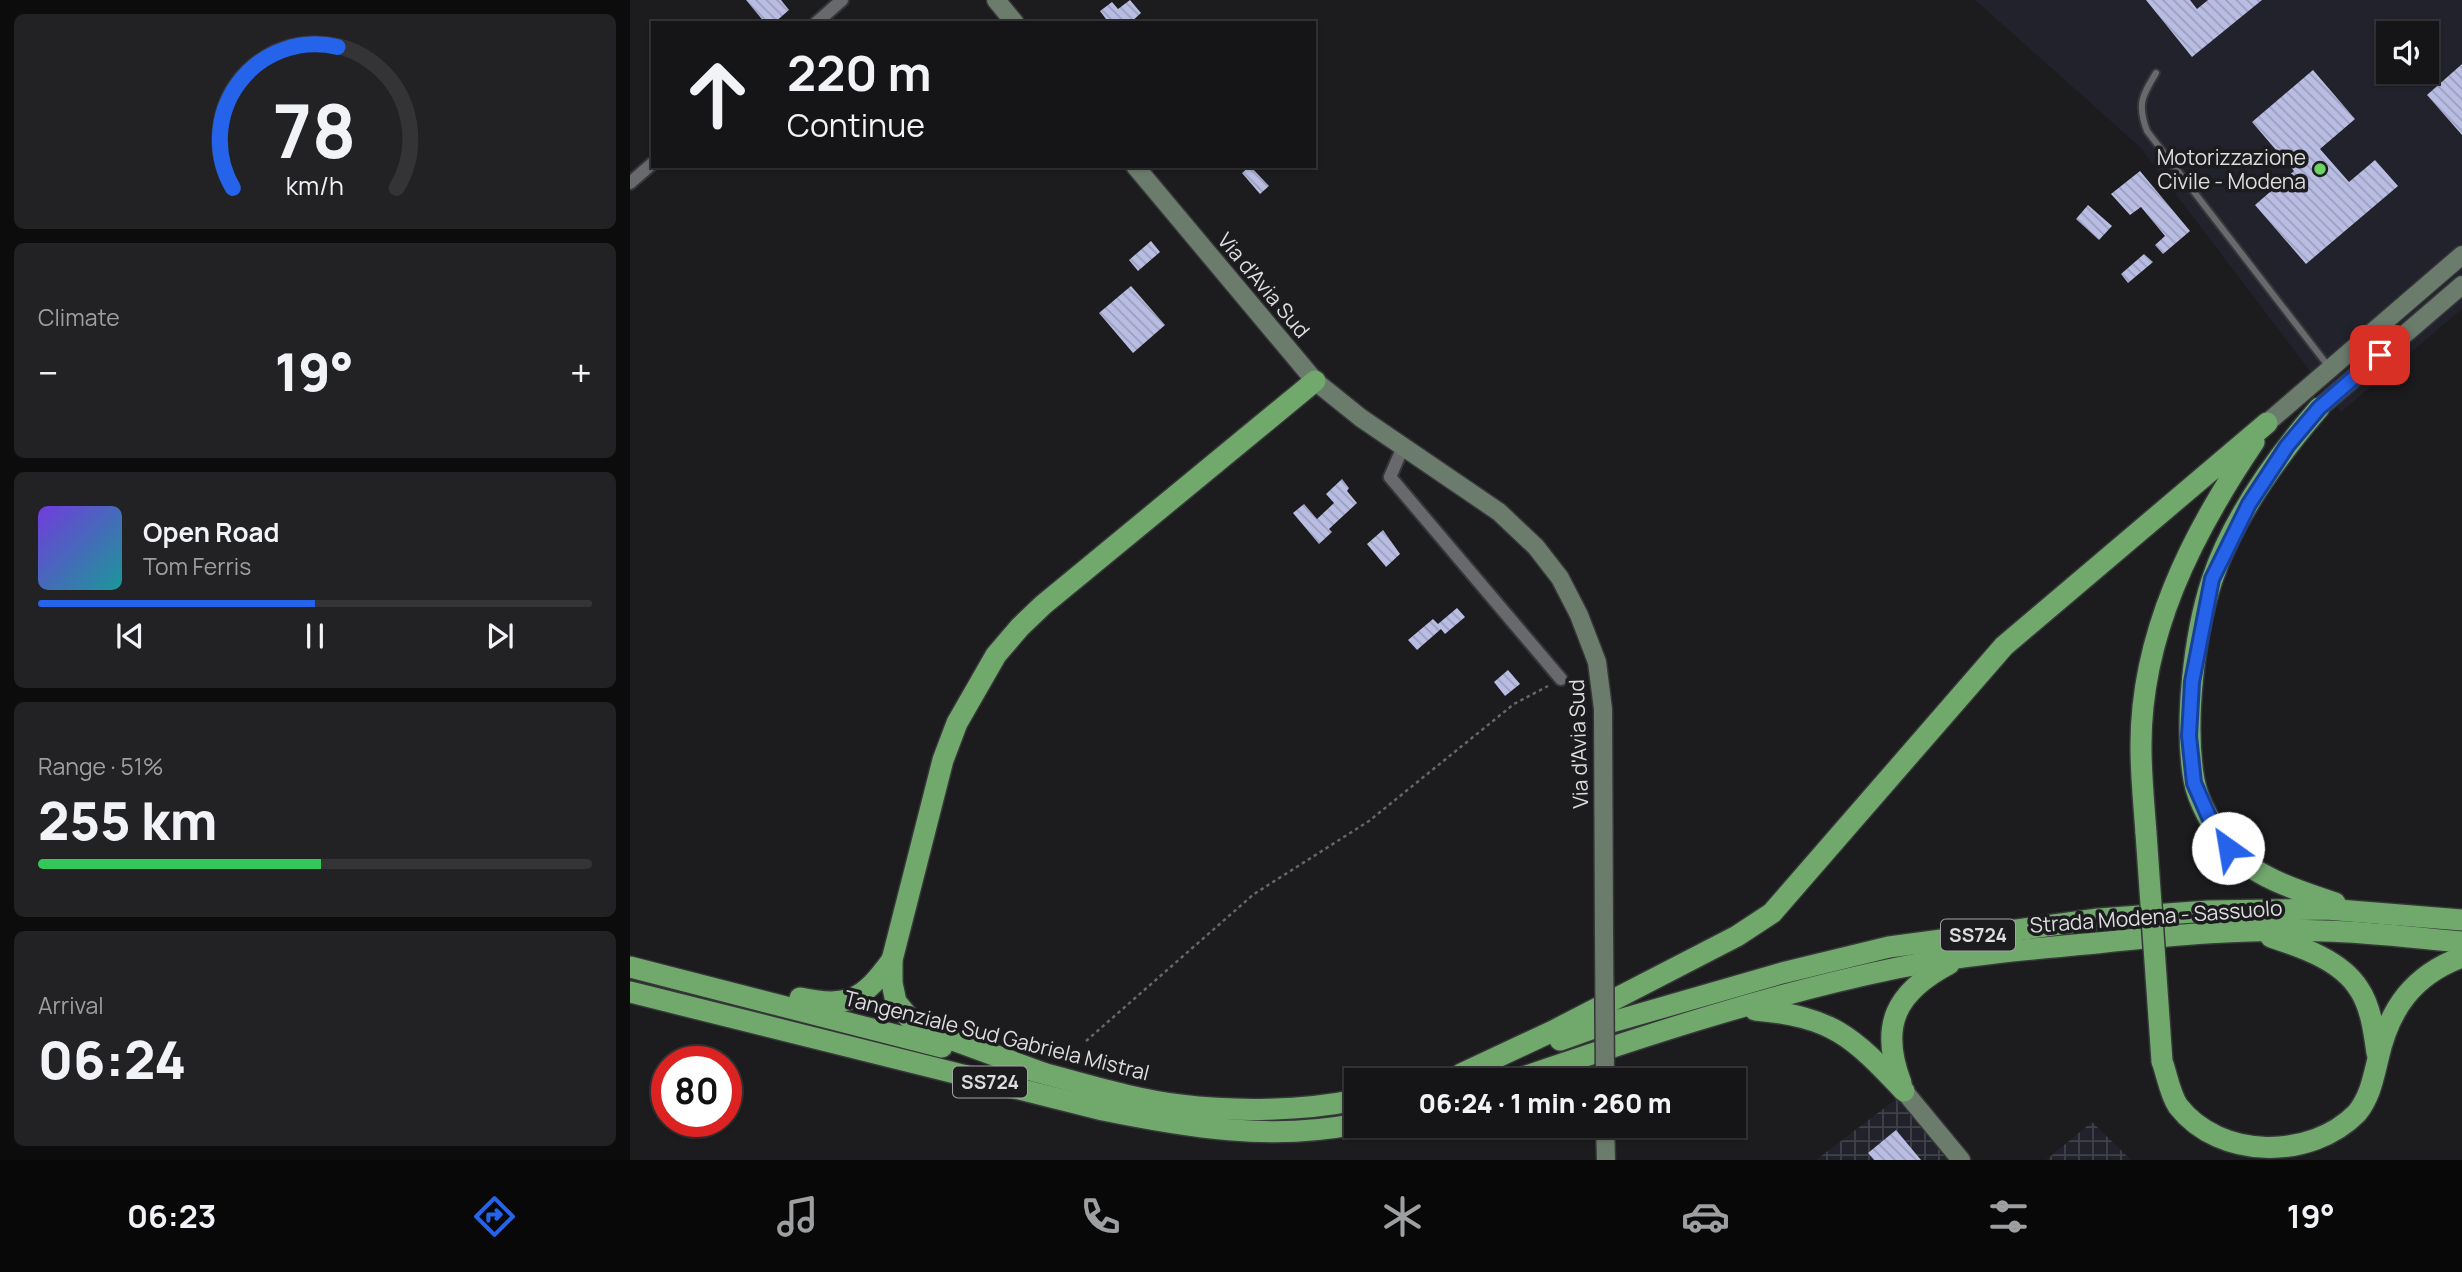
<!DOCTYPE html>
<meta charset="utf-8">
<style>
:root{--surface:#151517;--page:#222224;--text:#f1f3f6;--muted:#9d9fa1;--line:#343436;--accent:#2563eb}
body{margin:0;font-family:Manrope,sans-serif;background:var(--page);color:var(--text);height:100vh;display:flex;flex-direction:column;font-size:26px;white-space:nowrap}
*{box-sizing:border-box;margin:0}
p{font-size:23px;color:var(--muted)}
.icon{flex:none;width:38px;height:38px;fill:none;stroke:currentColor;stroke-width:2;stroke-linecap:round;stroke-linejoin:round}
.map{position:relative;flex:1;overflow:hidden}
.side{display:flex;flex-direction:column;gap:14px;padding:14px;background:#0c0c0d;width:630px}
.side>*{flex:none}
.top-card{position:absolute;left:21px;top:21px;width:665px;height:147px;border-radius:0px;box-shadow:0 2px 5px #0004,0 0 0 2px var(--line);background:#151517;color:var(--text);overflow:hidden}
.buttons{position:absolute;left:1746px;top:21px;display:grid;gap:14px}
.buttons a{display:grid;place-items:center;width:63px;height:63px;border-radius:0px;background:var(--surface);box-shadow:0 2px 5px #0004,0 0 0 2px var(--line);font-size:35px}
.speed{position:absolute;left:21px;top:1046px;display:flex;gap:14px;font-size:35px;font-weight:700;text-align:center}
.speed>*{display:grid;place-content:center;width:91px;height:91px;border-radius:50%;background:var(--surface);box-shadow:0 2px 5px #0004,0 0 0 2px var(--line);line-height:1}
.speed .limit{border:10px solid #d22;background:#fff;color:#111}
.pin{position:absolute;display:grid;place-items:center;width:60px;height:60px;color:#fff;margin:-30px;border-radius:14px;box-shadow:0 4px 10px #0006}
.me{position:absolute;width:77px;margin:-38px;rotate:328deg;stroke-linejoin:round;filter:drop-shadow(0 0 5px #0008)}
.turn{display:flex;align-items:center;gap:24px;height:147px;padding:0 21px;font-size:32px}
.turn .icon{width:91px;height:91px;stroke-width:2.5}
.turn b{display:block;font-size:49px;line-height:60px}
.big{font-size:52px;font-weight:800;line-height:1.1}
.side .widget{flex:1;display:flex;flex-direction:column;justify-content:center;gap:10px;min-width:0;padding:0 24px;border-radius:10px;background:var(--page)}
.side .dial{align-items:center;gap:0}
.dial svg{height:182px;overflow:visible;fill:none;stroke:var(--line);stroke-width:7;stroke-linecap:round;text-anchor:middle}
.dial text{fill:var(--text);stroke:none}
.song{display:flex;align-items:center;gap:21px}
.cover{width:84px;height:84px;border-radius:10px;background:linear-gradient(135deg,hsl(260 70% 55%),hsl(180 70% 35%))}
.played{height:7px;border-radius:4px;background:linear-gradient(90deg,var(--accent) 50%,var(--line) 50%)}
.keys{display:flex;justify-content:space-around;direction:ltr}
.heat{display:flex;justify-content:space-between;align-items:center;font-size:38px;direction:ltr}
.charge{height:10px;border-radius:5px;background:linear-gradient(90deg,#34c759 51%,var(--line) 0)}
.trip{position:absolute;left:714px;top:1068px;width:402px;height:70px;border-radius:0px;background:var(--surface);box-shadow:0 2px 5px #0004,0 0 0 2px var(--line);font-weight:800;line-height:70px;text-align:center}
.tab-bar{display:flex;height:112px;justify-content:space-around;align-items:center;background:#080809;color:var(--muted)}
.tab-bar .icon{width:49px;height:49px}
.tab-bar .current{color:var(--accent)}
.tab-bar b{font-size:32px;color:var(--text)}
main{display:flex;flex:1;min-height:0}
.map>svg:first-child{display:block}
.built{fill:#21222b;fill-rule:evenodd}
.industrial{fill:url(#industrial-grid)}
.building{fill:url(#building-back-hatch)}
.lines{fill:none;stroke-linecap:round;stroke-linejoin:round}
.lane-casing{stroke:#353638;stroke-width:10}
.street-casing{stroke:#353638;stroke-width:16}
.secondary-casing{stroke:#353638;stroke-width:21}
.highway-casing{stroke:#353638;stroke-width:24}
.path{stroke:#676769;stroke-width:2.5;stroke-dasharray:3.5 3.5;stroke-linecap:butt}
.lane{stroke:#68696d;stroke-width:6}
.street{stroke:#68696d;stroke-width:12}
.secondary{stroke:#6b7c6d;stroke-width:18}
.highway{stroke:#71a86c;stroke-width:21}
.secondary-bridge-casing{stroke:#353638;stroke-width:21;stroke-linecap:butt}
.highway-bridge-casing{stroke:#353638;stroke-width:24;stroke-linecap:butt}
.secondary-bridge{stroke:#6b7c6d;stroke-width:18}
.highway-bridge{stroke:#71a86c;stroke-width:21}
.route-casing{stroke:#184099;stroke-width:18}
.route{stroke:#2563eb;stroke-width:12}
.poi-dot{fill:#6ad363;stroke:#1c1c1f;stroke-width:2.5}
.labels{text-anchor:middle;dominant-baseline:central;stroke-width:7;stroke-linejoin:round;paint-order:stroke}
.shield{fill:#1c1c1f;stroke:#a3a3a5;stroke-width:2}
.shield-label{font-size:19px;font-weight:bold;fill:#dddddf}
.poi-label{font-size:21px;fill:#dddddf;stroke:#1c1c1f;text-anchor:end}
.street-label{font-size:21px;fill:#dddddf;stroke:#1c1c1f}
</style>
<main>
<section class="side">
<div class="widget dial"><svg viewBox="0 0 100 80">
<path d="M14 69A42 42 0 1 1 86 69"/>
<path d="M14 69A42 42 0 0 1 60 7" stroke="#2563eb"/>
<text x="50" y="56" font-size="32" font-weight="700">78</text>
<text x="50" y="72" font-size="11">km/h</text>
</svg></div>
<div class="widget"><p>Climate</p>
<div class="heat"><a>−</a><b class="big">19°</b><a>+</a></div>
</div>
<div class="widget">
<div class="song"><i class="cover"></i><div><b>Open Road</b><p>Tom Ferris</p></div></div>
<div class="played"></div>
<div class="keys"><svg class="icon" aria-label="previous" viewBox="0 0 24 24"><path d="M18 5L8 12l10 7zM5 5v14"/></svg><svg class="icon" aria-label="pause" viewBox="0 0 24 24"><path d="M8 5v14M16 5v14"/></svg><svg class="icon" aria-label="next" viewBox="0 0 24 24"><path d="M6 5l10 7-10 7zM19 5v14"/></svg></div>
</div>
<div class="widget"><p>Range · 51%</p><b class="big">255 km</b><div class="charge"></div></div>
<div class="widget"><p>Arrival</p><b class="big">06:24</b></div>
</section>
<div class="map">
<svg width="1832" height="1160" viewBox="0 0 1832 1160">
<defs>
<pattern id="industrial-grid" width="8" height="8" patternUnits="userSpaceOnUse" patternTransform="scale(1.75)"><rect width="8" height="8" fill="#21222b"/><path d="M0 4h8M4 0v8" fill="none" stroke="#414249"/></pattern>
<pattern id="building-back-hatch" width="6" height="6" patternUnits="userSpaceOnUse" patternTransform="scale(1.75)"><rect width="6" height="6" fill="#b9bde3"/><path d="M-1 5l2 2M0 0l6 6M5-1l2 2" fill="none" stroke="#9b9ebb"/></pattern>
</defs>
<rect width="100%" height="100%" fill="#1c1c1f"/>
<path class="built" d="M 1345,0 L 1832,0 L 1832,309 L 1711,412 L 1510,147 ZM 1759,33 L 1797,33 L 1797,72 L 1759,72 Z"/>
<g class="industrial">
<polygon points="1282,1087 1344,1160 1186,1160"/>
<polygon points="1462,1122 1501,1160 1415,1160 1416,1160"/>
</g>
<g class="building">
<polygon points="116,0 151,0 159,10 144,23 135,23"/>
<polygon points="500,0 511,13 500,23 479,23 470,11 482,2 488,9"/>
<polygon points="1516,0 1560,0 1567,9 1578,0 1632,0 1562,57"/>
<polygon points="1832,64 1832,135 1797,95"/>
<polygon points="1683,70 1725,119 1690,149 1719,182 1745,160 1768,186 1676,264 1625,205 1664,171 1622,122"/>
<polygon points="620,166 639,186 630,194 612,173"/>
<polygon points="1510,171 1560,231 1533,254 1525,245 1535,236 1511,207 1500,215 1481,194"/>
<polygon points="1458,205 1482,226 1469,240 1446,219"/>
<polygon points="521,241 530,252 508,271 499,260"/>
<polygon points="1514,254 1523,262 1498,283 1491,274"/>
<polygon points="501,286 535,325 503,353 469,313"/>
<polygon points="712,479 719,488 717,491 727,503 699,529 702,532 689,544 663,513 674,504 687,519 704,503 696,494"/>
<polygon points="753,530 770,554 756,567 737,544"/>
<polygon points="827,608 835,617 815,634 811,629 787,650 778,640 803,619 808,624"/>
<polygon points="878,670 890,684 875,696 864,682"/>
<polygon points="1266,1130 1291,1160 1244,1160 1238,1153"/>
</g>
<g class="lines">
<g class="lane-casing">
<path id="lane" d="M 1526,73 C 1512,96 1507,104 1517,131 L 1699,367"/>
</g>
<g class="street-casing">
<g id="street">
<polyline points="186,23 212,0"/>
<polyline points="0,183 23,163"/>
<polyline points="773,447 760,477 931,679"/>
</g>
</g>
<g class="secondary-casing">
<g id="secondary">
<polyline points="366,0 385,23"/>
<polyline points="505,166 685,381 731,418 869,512 906,547 930,578 949,615 967,662 973,709 974,933"/>
<polyline points="1689,408 1832,285"/>
<polyline points="1637,423 1832,255"/>
<polyline points="1274,1091 1331,1160"/>
<polyline points="975,1125 976,1160"/>
</g>
</g>
<g class="highway-casing">
<g id="highway">
<path d="M 1689,408 C 1646,458 1603,517 1582,580 C 1564,635 1554,723 1564,780 C 1568,802 1584,830 1598,847 C 1623,877 1669,891 1705,903"/>
<path d="M 1516,833 C 1514,805 1511,776 1511,748 C 1510,635 1562,534 1624,442"/>
<path d="M 1641,937 C 1671,947 1711,960 1729,989 C 1741,1007 1744,1032 1747,1053"/>
<polyline points="0,967 312,1047"/>
<path d="M 0,992 L 473,1110 C 556,1127 641,1141 726,1124"/>
<path d="M 170,998 C 219,1008 233,1000 262,960"/>
<path d="M 1125,1010 C 1203,1017 1222,1036 1274,1091"/>
<polyline points="930,1040 975,1024 1152,973 1259,947 1468,919 1578,911 1696,909 1832,920"/>
<path d="M 1532,1061 C 1537,1075 1540,1094 1548,1106 C 1590,1160 1681,1160 1727,1113 C 1740,1097 1743,1079 1748,1059 C 1759,1009 1783,975 1832,957"/>
<path d="M 404,1071 C 452,1083 501,1099 550,1105 C 606,1112 672,1111 726,1100"/>
<polyline points="416,1074 298,1031 280,1019 266,1002 262,983 262,960 313,760 327,723 366,655 390,627 413,605 685,381"/>
<polyline points="831,1074 923,1031 1107,936 1142,913 1374,646 1637,423"/>
<path d="M 885,1080 C 1010,1037 1137,995 1267,968 C 1332,955 1400,949 1467,943 C 1542,935 1619,928 1694,931 C 1740,932 1786,938 1832,942"/>
<path d="M 1271,1083 C 1249,1025 1266,992 1319,964"/>
</g>
</g>
<polyline class="path" points="456,1041 624,894 739,821 884,704 918,686"/>
<use href="#lane" class="lane"/>
<use href="#street" class="street"/>
<use href="#secondary" class="secondary"/>
<use href="#highway" class="highway"/>
<g class="secondary-bridge-casing">
<polyline id="secondary-bridge" points="974,933 975,1080"/>
</g>
<g class="highway-bridge-casing">
<polyline id="highway-bridge" points="1516,833 1532,1061"/>
</g>
<use href="#secondary-bridge" class="secondary-bridge"/>
<use href="#highway-bridge" class="highway-bridge"/>
</g>
<g class="lines">
<g class="route-casing">
<polyline id="route" points="1598,848 1579,817 1564,783 1559,736 1562,682 1582,579 1619,504 1657,446 1689,408 1750,355"/>
</g>
<use href="#route" class="route"/>
</g>
<circle class="poi-dot" cx="1690" cy="169" r="7"/>
<g class="labels">
<g class="shield">
<rect x="1311" y="919.5" width="74" height="31" rx="5"/>
<rect x="323" y="1066.5" width="74" height="31" rx="5"/>
</g>
<g class="shield-label">
<text x="1348" y="935">SS724</text>
<text x="360" y="1082">SS724</text>
</g>
<g class="poi-label">
<text x="1676" y="157">Motorizzazione<tspan x="1676" dy="24">Civile - Modena</tspan></text>
</g>
<g class="street-label">
<text transform="translate(634 285) rotate(50)">Via d'Avia Sud</text>
<text transform="translate(948 744) rotate(-92)">Via d'Avia Sud</text>
<text transform="translate(1526 916) rotate(-4)">Strada Modena - Sassuolo</text>
<text transform="translate(367 1035) rotate(14)">Tangenziale Sud Gabriela Mistral</text>
</g>
</g>
</svg>
<div class="buttons">
<a><svg class="icon" aria-label="sound" viewBox="0 0 24 24"><path d="M4 9h4l5-4v14l-5-4H4zM17 9q2 3 0 6"/></svg></a>
</div>
<div class="speed"><div class="limit">80</div></div>
<div class="pin" style="left:1750px;top:355px;background:#d93025"><svg class="icon" aria-label="arrive" viewBox="0 0 24 24"><path d="M6 21V4h12l-3 4 3 4H6"/></svg></div>
<svg class="me" style="left:1598px;top:848px" viewBox="-20 -20 40 40"><circle r="19" fill="#fff"/><path d="M0-13L10 11 0 6-10 11z" fill="#2563eb"/></svg>
<div class="trip">06:24 · 1 min · 260 m</div>
<div class="top-card">
<div class="turn"><svg class="icon" aria-label="ahead" viewBox="0 0 24 24"><path d="M12 20V5M6 11l6-6 6 6"/></svg><div><b>220 m</b>Continue</div></div>
</div>
</div>
</main>
<nav class="tab-bar">
<b>06:23</b>
<svg class="icon current" aria-label="directions" viewBox="0 0 24 24"><path d="M12 3l9 9-9 9-9-9zM9 14v-3h6M13 9l2 2-2 2"/></svg>
<svg class="icon" aria-label="music" viewBox="0 0 24 24"><path d="M9 18V5l10-2v13"/><circle cx="6" cy="18" r="3"/><circle cx="16" cy="16" r="3"/></svg>
<svg class="icon" aria-label="phone" viewBox="0 0 24 24"><path d="M5 4h4l2 5-3 2q2 4 5 5l2-3 5 2v4C11 20 4 13 5 4z"/></svg>
<svg class="icon" aria-label="climate" viewBox="0 0 24 24"><path d="M12 3v18M4 7l16 10M4 17L20 7"/></svg>
<svg class="icon" aria-label="car" viewBox="0 0 24 24"><path d="M5 17H2v-5l4-1 3-4h7l3 4 3 1v5h-3M9 17h6M6 11h13"/><circle cx="7" cy="17" r="2"/><circle cx="17" cy="17" r="2"/></svg>
<svg class="icon" aria-label="filters" viewBox="0 0 24 24"><path d="M4 7h16M4 17h16"/><circle cx="9" cy="7" r="2"/><circle cx="15" cy="17" r="2"/></svg>
<b>19°</b>
</nav>
